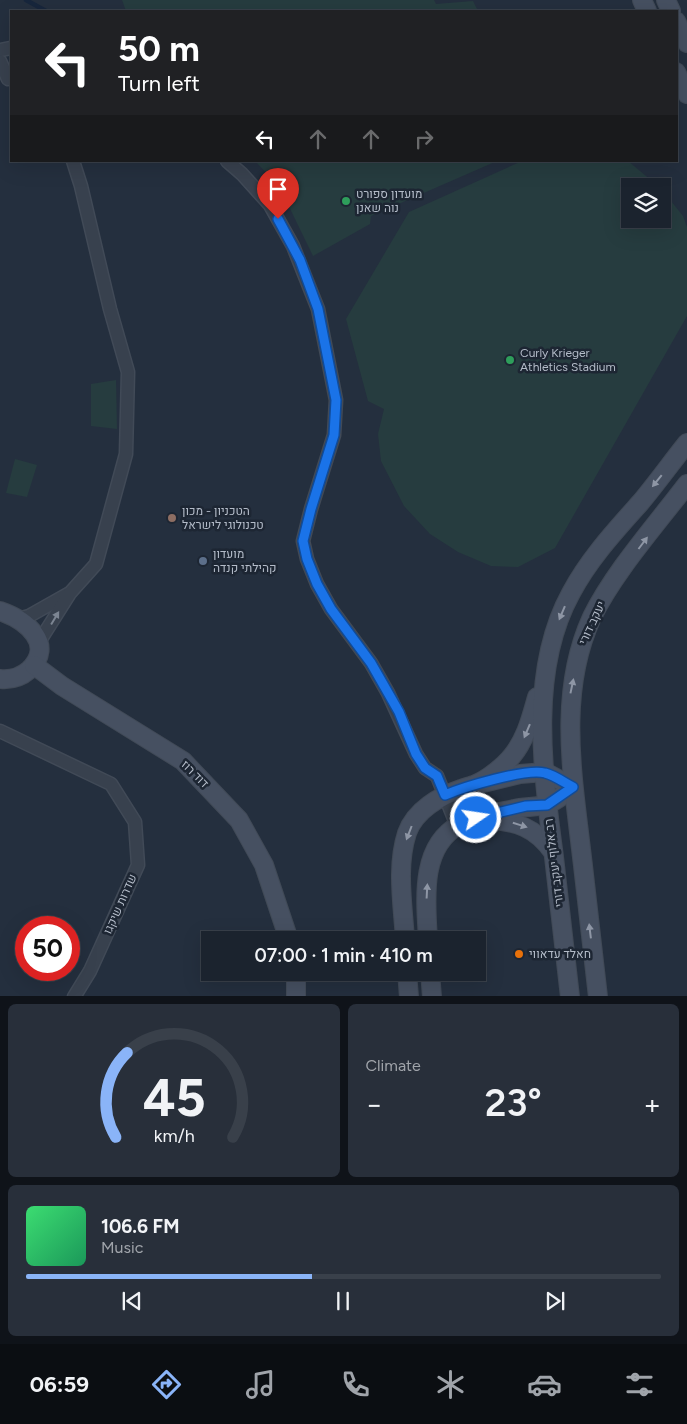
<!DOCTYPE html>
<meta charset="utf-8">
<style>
:root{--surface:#1b232e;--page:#282f3a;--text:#f1f3f6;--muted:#a0a4aa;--line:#39404a;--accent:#8ab4f8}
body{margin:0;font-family:Figtree,Heebo,sans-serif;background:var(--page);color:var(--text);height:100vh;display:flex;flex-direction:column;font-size:19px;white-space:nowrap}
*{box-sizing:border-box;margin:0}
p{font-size:16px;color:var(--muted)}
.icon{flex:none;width:28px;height:28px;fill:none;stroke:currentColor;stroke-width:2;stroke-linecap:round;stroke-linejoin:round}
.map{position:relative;height:996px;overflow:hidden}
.side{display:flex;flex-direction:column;gap:8px;padding:8px;background:#0f1319;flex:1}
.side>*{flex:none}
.top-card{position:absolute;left:10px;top:10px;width:668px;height:152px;border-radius:0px;box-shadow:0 5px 20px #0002,0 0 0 1px var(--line);background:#202124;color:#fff;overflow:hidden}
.buttons{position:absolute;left:621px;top:178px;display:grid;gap:10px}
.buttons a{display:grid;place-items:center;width:50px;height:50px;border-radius:0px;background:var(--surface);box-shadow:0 5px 20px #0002,0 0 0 1px var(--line);font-size:25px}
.speed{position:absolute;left:15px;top:916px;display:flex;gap:10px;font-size:25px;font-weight:700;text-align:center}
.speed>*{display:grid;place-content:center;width:65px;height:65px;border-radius:50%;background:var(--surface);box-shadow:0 5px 20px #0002,0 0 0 1px var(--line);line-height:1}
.speed .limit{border:8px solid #d22;background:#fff;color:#111}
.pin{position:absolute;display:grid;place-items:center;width:42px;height:42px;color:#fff;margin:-51px -21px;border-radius:50% 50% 50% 0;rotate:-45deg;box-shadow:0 0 5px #0007}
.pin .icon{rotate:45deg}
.me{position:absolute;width:55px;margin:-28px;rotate:77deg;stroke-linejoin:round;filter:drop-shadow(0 0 4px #0008)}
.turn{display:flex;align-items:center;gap:18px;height:105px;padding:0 25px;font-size:22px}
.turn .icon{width:65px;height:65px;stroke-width:2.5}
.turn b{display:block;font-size:35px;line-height:42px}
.lanes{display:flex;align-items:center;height:48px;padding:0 25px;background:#0003;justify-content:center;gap:25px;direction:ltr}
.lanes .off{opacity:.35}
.big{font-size:38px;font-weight:600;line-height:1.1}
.side .card{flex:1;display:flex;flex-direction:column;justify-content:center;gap:8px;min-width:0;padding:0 18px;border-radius:8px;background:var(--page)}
.side .dial{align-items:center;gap:0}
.dial svg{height:130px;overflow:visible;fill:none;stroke:var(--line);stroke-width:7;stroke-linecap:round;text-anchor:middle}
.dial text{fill:var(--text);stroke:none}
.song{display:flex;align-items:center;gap:15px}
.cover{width:60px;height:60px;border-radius:8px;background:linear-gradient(135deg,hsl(140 70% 55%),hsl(150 70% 35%))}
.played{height:5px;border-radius:2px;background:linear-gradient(90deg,var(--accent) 45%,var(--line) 45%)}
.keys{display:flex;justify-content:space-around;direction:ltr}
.heat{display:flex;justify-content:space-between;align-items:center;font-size:28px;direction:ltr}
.side .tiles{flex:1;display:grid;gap:8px;grid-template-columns:1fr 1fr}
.card:last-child{grid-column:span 2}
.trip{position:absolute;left:201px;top:931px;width:285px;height:50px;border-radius:0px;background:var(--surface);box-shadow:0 5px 20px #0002,0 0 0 1px var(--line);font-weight:600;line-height:50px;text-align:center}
.tabs{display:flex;height:80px;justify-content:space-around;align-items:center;background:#0b0e12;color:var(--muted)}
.tabs .icon{width:35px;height:35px}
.tabs .active{color:var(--accent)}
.tabs b{font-size:22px;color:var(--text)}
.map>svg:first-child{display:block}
.green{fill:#263c3f}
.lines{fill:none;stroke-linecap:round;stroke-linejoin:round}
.stream{stroke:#17263c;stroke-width:4.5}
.street-casing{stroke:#414a57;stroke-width:15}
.secondary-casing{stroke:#414a57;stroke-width:20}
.street{stroke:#38414e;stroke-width:12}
.secondary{stroke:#465061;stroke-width:18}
.oneway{fill:#8e96a5}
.oneway2{fill:#7c8592}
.route-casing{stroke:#114b97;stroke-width:12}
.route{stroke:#1a73e8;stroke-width:9}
.leisure-dot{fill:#2e9e5b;stroke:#1d2633;stroke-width:2}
.education-dot{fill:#8d6e63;stroke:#1d2633;stroke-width:2}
.service-dot{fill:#5c6f8a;stroke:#1d2633;stroke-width:2}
.food-dot{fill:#e8710a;stroke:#1d2633;stroke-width:2}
.labels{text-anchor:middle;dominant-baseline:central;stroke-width:5;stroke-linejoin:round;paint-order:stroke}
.poi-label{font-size:12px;fill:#b4bcc9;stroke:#1d2633;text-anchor:start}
.street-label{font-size:12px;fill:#b4bcc9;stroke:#1d2633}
</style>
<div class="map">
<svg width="687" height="997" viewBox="0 0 687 997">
<rect width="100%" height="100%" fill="#242f3e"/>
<g class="green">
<polygon points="122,0 434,0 436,4 473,1 478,11 126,11"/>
<polygon points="255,161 497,161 371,216 370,224 313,256 279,186"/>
<polygon points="522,161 628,161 658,186 630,186 630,219 662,219 663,191 683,216 687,227 687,316 555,548 518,567 491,566 458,552 430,534 404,506 381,461 378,434 384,409 368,401 346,319 409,212"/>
<polygon points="116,380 117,429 91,426 91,384"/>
<polygon points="15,459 37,465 27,497 6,493"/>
</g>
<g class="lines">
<polyline class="stream" points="26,0 46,11"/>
<g class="street-casing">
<g id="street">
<polyline points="0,50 11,48"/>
<polyline points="0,61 8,79"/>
<polyline points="227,161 242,174 270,205 293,246 318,309 336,400 334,435 311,509 303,541 307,559 317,584 331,609 371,663 388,693 416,754 425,768 437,776 457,826"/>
<polyline points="18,619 29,616 68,594"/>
<polyline points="39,642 70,593 96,564 126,454 128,372 110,309 81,186 73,161"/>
<polyline points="0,731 111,784 135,822 138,865 90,971 74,997"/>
</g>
</g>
<g class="secondary-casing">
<g id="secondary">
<polyline points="642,0 647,11"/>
<polyline points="666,0 671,11"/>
<polyline points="676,21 687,43"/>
<polyline points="676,72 687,94"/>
<path d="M 0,611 C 26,620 56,644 29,670 C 21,677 10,680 0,679"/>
<polyline points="34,665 62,686 183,761 239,820 264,865 289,940"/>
<polyline points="483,783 520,774 545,772 573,787"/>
<path d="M 487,819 C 517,822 535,827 553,852"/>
<path d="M 405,940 C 403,905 396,867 407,833 C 415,810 440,796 461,789 C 466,787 472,786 476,784 C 488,779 504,766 512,756 C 526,739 531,718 537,697"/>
<path d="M 428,940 C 426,902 419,847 459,825 C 476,816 496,813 514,809 C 524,806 538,808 548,804 C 557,801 566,793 573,787"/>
<polyline points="407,972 409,997"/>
<polyline points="430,972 432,997"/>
<polyline points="296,997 296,972"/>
<path d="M 570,997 C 565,950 559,904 554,857 C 543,773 528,671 571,593 C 589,559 615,531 640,503 C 656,484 671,463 687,443"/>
<path d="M 598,997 C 592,947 587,898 581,849 C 572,772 558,691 592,617 C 614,572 656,525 687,484"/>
</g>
</g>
<use href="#street" class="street"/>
<use href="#secondary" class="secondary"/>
</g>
<defs><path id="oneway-solid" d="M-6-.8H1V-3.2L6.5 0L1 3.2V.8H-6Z" transform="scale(1.25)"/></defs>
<g class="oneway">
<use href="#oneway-solid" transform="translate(657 481) rotate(129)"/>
<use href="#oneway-solid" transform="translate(643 543) rotate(-53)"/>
<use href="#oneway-solid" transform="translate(562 613) rotate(113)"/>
<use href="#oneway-solid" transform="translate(572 686) rotate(-78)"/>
<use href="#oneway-solid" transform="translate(527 731) rotate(113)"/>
<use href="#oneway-solid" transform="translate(520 825) rotate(17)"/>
<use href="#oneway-solid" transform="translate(409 833) rotate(111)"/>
<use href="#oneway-solid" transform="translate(427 891) rotate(-87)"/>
<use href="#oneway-solid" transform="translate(590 931) rotate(-97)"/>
</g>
<use class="oneway2" href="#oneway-solid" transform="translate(55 618) rotate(-59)"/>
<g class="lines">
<g class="route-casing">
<path id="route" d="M 278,219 L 300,260 L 318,309 L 336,400 L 334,435 L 311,509 L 303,541 L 307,559 L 317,584 L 331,609 L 371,663 L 399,712 L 416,754 L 425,768 L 437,776 L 445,795 C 464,787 526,768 545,773 C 554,775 565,783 573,787 L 547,805 L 526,806 L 476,818"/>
</g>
<use href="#route" class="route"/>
</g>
<g class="leisure-dot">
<circle cx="346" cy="201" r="5"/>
<circle cx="510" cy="360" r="5"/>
</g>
<circle class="education-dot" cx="172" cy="518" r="5"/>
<circle class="service-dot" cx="203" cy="561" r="5"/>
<circle class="food-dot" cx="519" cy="954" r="5"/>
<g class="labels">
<g class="poi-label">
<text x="356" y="194">מועדון ספורט<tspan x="356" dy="14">נוה שאנן</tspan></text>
<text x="520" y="353">Curly Krieger<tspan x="520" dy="14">Athletics Stadium</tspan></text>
<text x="182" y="511">הטכניון - מכון<tspan x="182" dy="14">טכנולוגי לישראל</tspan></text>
<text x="213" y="554">מועדון<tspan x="213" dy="14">קהילתי קנדה</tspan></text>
<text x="529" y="954">חאלד עדאווי</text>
</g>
<g class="street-label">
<text transform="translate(592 623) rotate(-65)">יעקב דורי</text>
<text transform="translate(195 774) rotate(45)">דוד רוז</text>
<text transform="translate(554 863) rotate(-97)">רב אלוף יעקב דורי</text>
<text transform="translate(120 904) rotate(-66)">שדרות שיקגו</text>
</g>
</g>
</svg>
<div class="buttons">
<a><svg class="icon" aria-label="layers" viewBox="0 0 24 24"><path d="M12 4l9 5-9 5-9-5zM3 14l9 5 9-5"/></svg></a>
</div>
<div class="speed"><div class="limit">50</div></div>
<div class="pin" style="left:278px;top:219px;background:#d93025"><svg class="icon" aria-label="arrive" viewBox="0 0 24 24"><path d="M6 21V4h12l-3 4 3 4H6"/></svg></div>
<svg class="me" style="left:476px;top:818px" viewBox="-20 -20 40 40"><circle r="17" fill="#1a73e8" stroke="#fff" stroke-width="3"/><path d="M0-11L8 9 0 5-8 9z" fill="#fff"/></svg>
<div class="trip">07:00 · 1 min · 410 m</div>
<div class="top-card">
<div class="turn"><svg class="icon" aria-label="left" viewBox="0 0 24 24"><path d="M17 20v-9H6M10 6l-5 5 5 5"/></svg><div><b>50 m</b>Turn left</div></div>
<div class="lanes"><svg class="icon" aria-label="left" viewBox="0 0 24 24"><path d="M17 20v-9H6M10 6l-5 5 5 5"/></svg><svg class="icon off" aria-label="ahead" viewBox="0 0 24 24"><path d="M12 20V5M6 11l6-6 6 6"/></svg><svg class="icon off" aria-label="ahead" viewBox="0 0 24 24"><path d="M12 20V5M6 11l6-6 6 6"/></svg><svg class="icon off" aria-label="right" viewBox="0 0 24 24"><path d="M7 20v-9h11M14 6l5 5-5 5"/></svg></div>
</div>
</div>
<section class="side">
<div class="tiles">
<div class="card dial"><svg viewBox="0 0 100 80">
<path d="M14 69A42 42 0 1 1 86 69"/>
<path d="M14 69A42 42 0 0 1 21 17" stroke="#8ab4f8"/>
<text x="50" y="56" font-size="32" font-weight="700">45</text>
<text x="50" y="72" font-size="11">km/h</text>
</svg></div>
<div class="card"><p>Climate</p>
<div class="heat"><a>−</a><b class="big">23°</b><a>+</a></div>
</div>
<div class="card">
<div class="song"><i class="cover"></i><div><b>106.6 FM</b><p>Music</p></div></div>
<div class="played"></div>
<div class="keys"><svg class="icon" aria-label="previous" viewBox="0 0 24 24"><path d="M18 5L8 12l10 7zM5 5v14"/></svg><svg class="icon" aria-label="pause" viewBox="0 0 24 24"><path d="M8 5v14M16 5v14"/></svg><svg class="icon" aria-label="next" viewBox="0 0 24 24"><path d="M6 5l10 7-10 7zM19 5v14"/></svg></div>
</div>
</div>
</section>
<nav class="tabs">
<b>06:59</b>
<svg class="icon active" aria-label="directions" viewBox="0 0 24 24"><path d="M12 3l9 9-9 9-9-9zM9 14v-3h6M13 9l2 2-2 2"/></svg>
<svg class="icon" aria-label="music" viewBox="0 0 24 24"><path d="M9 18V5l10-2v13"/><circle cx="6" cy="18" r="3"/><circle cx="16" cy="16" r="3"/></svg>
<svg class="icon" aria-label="phone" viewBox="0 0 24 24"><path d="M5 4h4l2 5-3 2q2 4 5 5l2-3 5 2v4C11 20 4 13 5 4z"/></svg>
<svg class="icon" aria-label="climate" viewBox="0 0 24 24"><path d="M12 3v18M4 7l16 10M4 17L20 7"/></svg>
<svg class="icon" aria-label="car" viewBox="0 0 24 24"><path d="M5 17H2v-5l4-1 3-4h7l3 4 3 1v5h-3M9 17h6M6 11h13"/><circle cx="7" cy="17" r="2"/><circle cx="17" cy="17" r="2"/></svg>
<svg class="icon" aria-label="filters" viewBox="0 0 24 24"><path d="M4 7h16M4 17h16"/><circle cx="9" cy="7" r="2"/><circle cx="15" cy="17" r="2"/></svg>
</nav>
